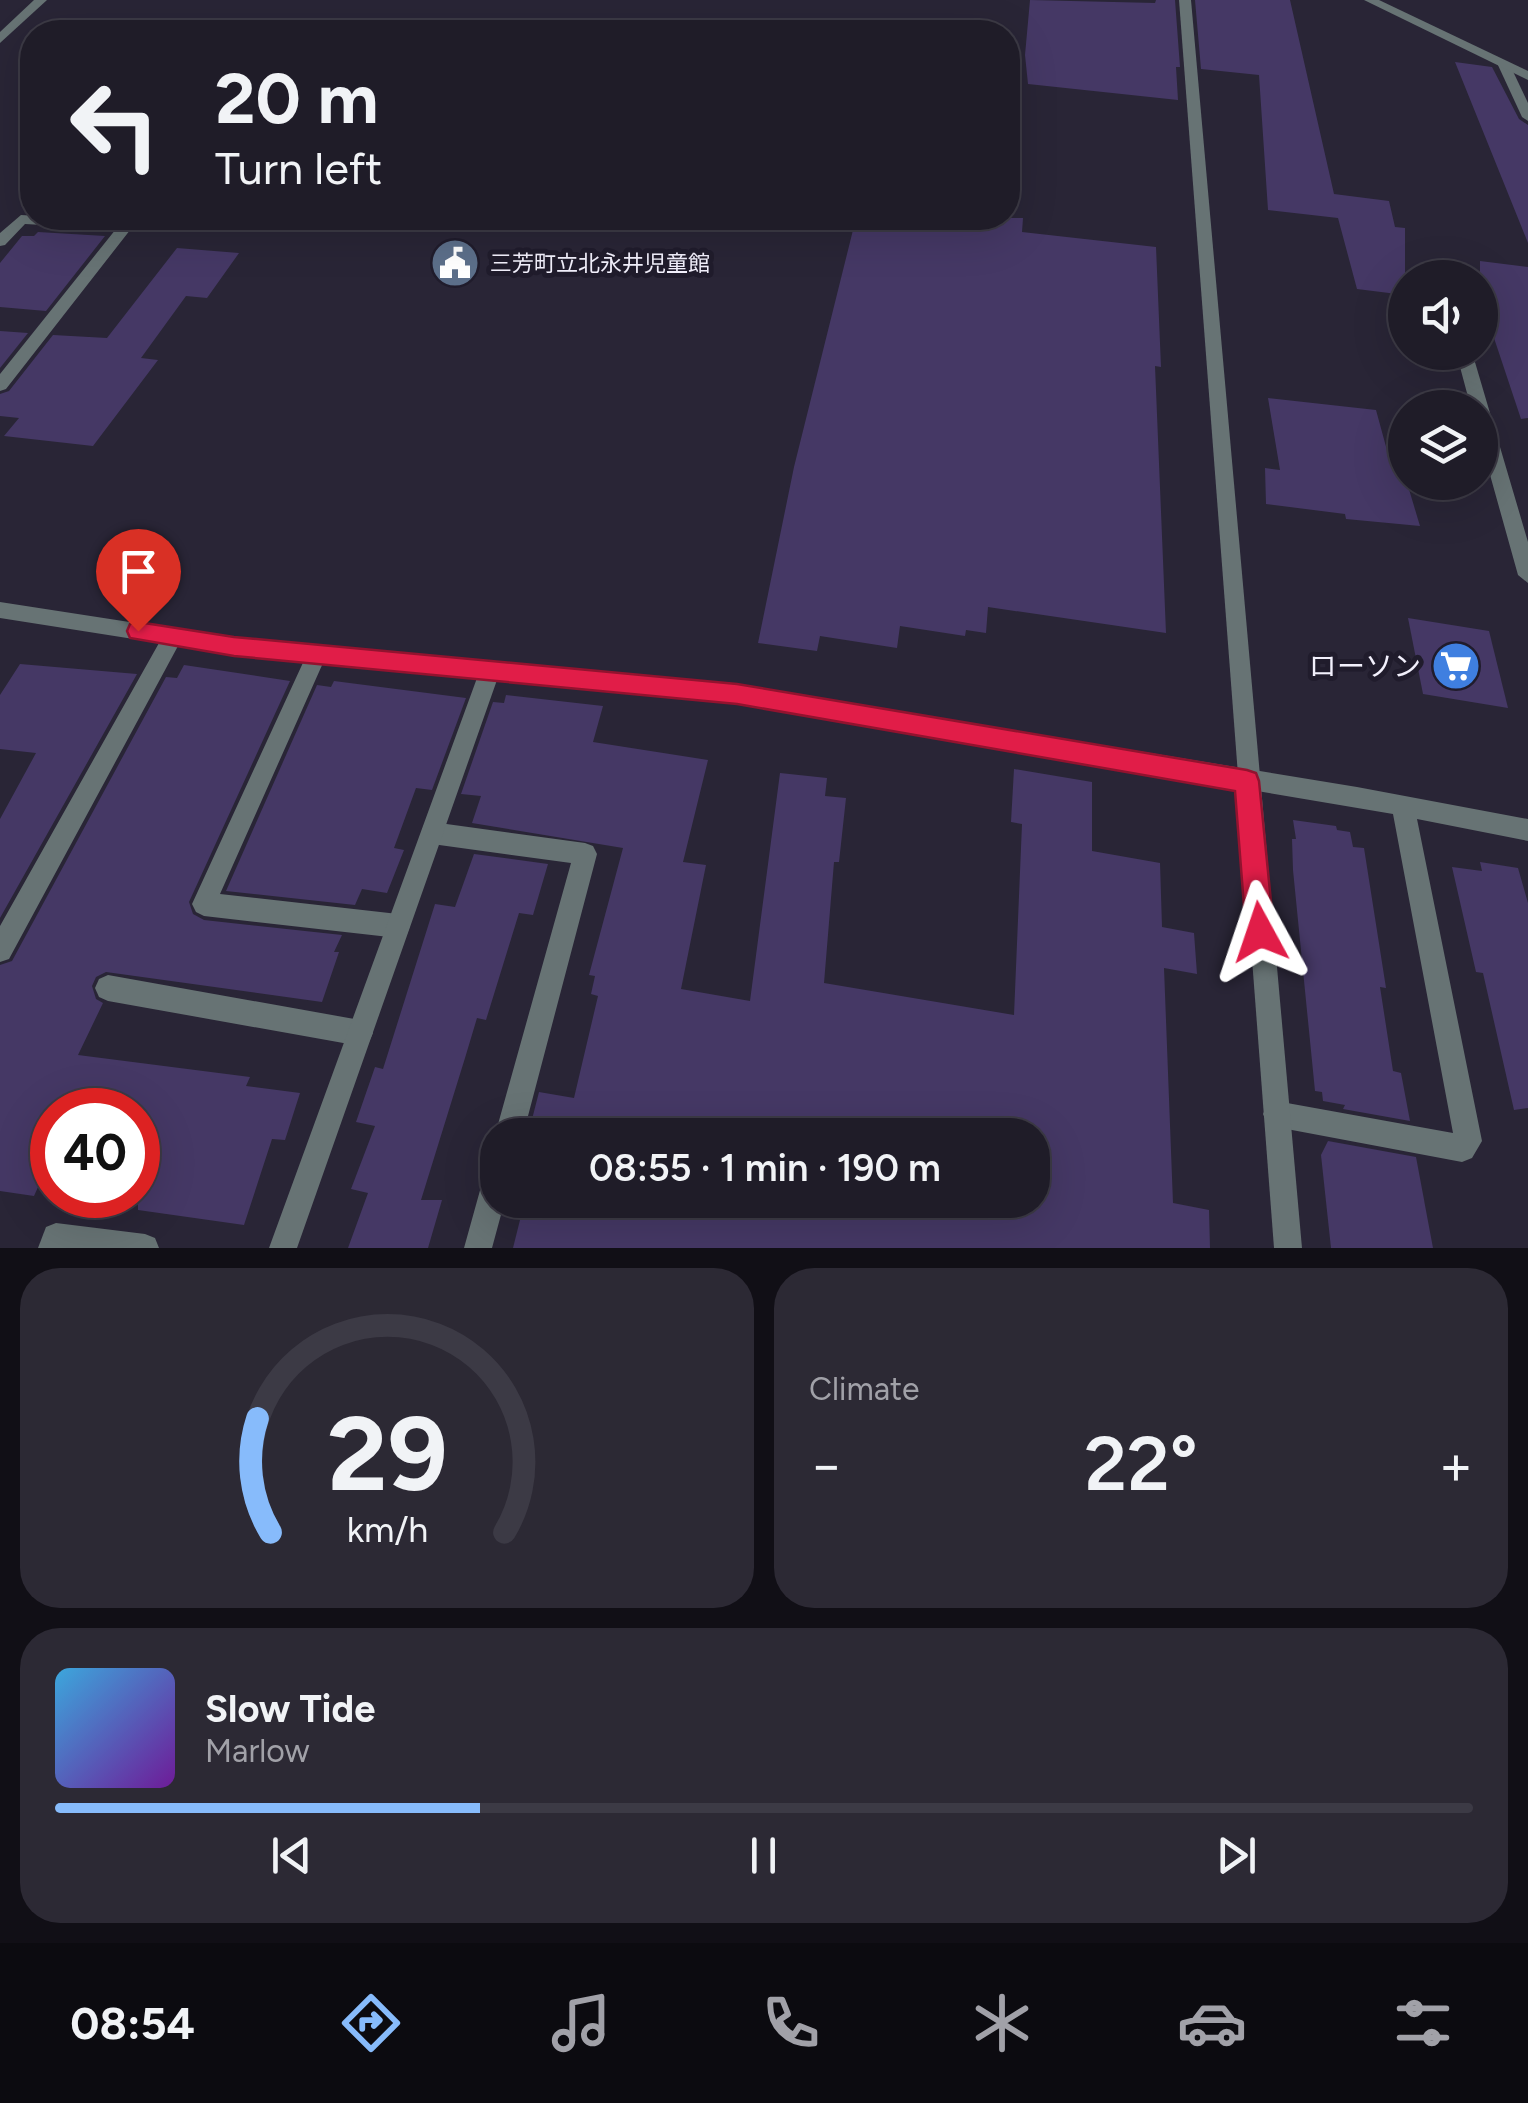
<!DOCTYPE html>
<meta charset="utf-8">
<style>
:root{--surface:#1f1c28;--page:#2c2934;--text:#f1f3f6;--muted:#a1a1a8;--line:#3c3a45;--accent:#87bbfb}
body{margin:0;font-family:Figtree,"Noto Sans JP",sans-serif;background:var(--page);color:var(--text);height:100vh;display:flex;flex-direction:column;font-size:38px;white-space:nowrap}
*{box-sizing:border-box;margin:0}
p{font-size:32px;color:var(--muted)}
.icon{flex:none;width:55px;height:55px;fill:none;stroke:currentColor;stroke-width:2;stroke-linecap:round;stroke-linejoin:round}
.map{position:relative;height:1248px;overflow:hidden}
.drawer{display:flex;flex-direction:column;gap:20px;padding:20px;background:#110f16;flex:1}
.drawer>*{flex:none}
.hud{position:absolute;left:20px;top:20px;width:1000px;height:210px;border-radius:40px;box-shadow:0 10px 40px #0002,0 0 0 2px var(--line);background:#1f1c28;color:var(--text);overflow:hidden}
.tools{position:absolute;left:1388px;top:260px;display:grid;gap:20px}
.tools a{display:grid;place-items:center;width:110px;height:110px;border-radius:50%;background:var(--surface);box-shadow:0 10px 40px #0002,0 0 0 2px var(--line);font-size:50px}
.speed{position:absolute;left:30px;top:1088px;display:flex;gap:20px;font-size:50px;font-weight:700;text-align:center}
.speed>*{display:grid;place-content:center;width:130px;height:130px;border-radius:50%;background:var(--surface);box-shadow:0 10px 40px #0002,0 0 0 2px var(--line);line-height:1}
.speed .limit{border:15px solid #d22;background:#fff;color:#111}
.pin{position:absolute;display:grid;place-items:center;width:85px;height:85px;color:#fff;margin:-102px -42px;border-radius:50% 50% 50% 0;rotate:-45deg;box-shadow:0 0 10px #0007}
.pin .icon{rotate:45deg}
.me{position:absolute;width:110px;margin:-55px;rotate:355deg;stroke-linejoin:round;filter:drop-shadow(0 0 8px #0008)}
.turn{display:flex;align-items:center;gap:35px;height:210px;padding:0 30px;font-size:45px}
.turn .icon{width:130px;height:130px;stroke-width:2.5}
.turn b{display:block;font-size:70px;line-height:85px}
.big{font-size:75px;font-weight:600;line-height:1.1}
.drawer .widget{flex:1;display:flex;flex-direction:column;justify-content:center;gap:15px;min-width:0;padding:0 35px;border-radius:40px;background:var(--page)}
.drawer .dial{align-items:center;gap:0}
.dial svg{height:260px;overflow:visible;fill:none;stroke:var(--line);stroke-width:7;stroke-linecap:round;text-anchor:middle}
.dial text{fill:var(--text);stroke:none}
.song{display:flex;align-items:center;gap:30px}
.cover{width:120px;height:120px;border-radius:15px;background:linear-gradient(135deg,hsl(200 70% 55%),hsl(280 70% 35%))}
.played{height:10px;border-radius:5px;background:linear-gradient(90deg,var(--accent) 30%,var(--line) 30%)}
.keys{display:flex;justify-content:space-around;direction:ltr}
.heat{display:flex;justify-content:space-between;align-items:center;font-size:55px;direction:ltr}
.drawer .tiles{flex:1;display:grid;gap:20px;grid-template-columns:1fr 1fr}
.widget:last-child{grid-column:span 2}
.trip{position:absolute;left:480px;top:1118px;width:570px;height:100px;border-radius:40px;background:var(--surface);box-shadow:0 10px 40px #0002,0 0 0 2px var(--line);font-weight:600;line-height:100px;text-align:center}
.dock{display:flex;height:160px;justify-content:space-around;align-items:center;background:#0c0b10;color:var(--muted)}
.dock .icon{width:70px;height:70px}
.dock .selected{color:var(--accent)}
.dock b{font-size:45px;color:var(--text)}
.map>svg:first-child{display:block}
.building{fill:#453865}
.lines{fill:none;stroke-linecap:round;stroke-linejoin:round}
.service{fill:#677374;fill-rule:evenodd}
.minor{fill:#677374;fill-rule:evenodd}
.tertiary{fill:#677374;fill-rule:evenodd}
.route{fill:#e11d48;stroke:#92132f;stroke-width:2.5}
.labels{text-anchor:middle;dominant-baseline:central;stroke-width:10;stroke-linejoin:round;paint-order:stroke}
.far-poi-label{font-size:22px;fill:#f2f0fc;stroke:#201c2c;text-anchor:start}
.poi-label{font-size:28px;fill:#f2f0fc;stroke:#201c2c;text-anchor:end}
</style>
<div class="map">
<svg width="1528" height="1248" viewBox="0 0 1528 1248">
<rect width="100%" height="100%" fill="#292536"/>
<g class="building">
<polygon points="1030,0 1155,3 1156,0 1175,0 1180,67 1176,67 1178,100 1028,84 1025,55"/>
<polygon points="1195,0 1290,0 1334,194 1389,201 1395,227 1405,228 1405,295 1357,289 1338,218 1268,210 1259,75 1201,69"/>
<polygon points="1455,62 1492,67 1519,119 1528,125 1528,243"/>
<polygon points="856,218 1023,218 1022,232 1156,247 1161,367 1155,366 1166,633 988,607 986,633 966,630 965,636 900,626 897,648 820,636 817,651 758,643 794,467"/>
<polygon points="38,232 105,236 46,311 0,307 0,263 22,236 34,236"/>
<polygon points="177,248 239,253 207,298 186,296 141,358 158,360 93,446 4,436 19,418 0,416 0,394 9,391 53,335 107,338"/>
<polygon points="1480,261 1528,267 1528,418 1521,419 1480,296"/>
<polygon points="0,331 28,333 0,368"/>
<polygon points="1268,398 1376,410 1391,465 1402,466 1420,526 1346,519 1345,514 1266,504 1265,468 1280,470"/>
<polygon points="1408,618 1489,631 1508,708 1423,694"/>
<polygon points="20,664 137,674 0,918 0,819 36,753 0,749 0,695"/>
<polygon points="184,665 290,681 189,902 193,914 204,920 342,935 334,952 339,952 322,1002 106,972 96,977 92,986 96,999 103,1003 78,1055 250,1077 246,1086 300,1093 285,1140 272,1139 244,1225 138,1210 138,1110 52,1110 52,1156 34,1196 0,1191 0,965 12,961 166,677 177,678"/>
<polygon points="334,681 466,698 432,790 416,788 394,848 404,850 387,893 362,889 355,905 226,891 317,685 331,687"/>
<polygon points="506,695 603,706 593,742 708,760 683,862 706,865 681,989 750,1001 780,773 827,778 825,796 846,798 839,862 834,862 824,983 1014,1015 1022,824 1011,822 1014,769 1092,782 1092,851 1160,863 1162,927 1194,933 1197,974 1164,968 1173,1203 1209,1210 1210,1248 513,1248 525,1200 1032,1200 1032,1135 528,1135 539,1092 574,1098 598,996 591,994 595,976 589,975 623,848 472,823 481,796 461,794 493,702 504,703"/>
<polygon points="1293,820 1336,826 1337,830 1350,832 1353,847 1364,848 1386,988 1380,987 1393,1071 1401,1073 1410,1121 1343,1109 1345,1105 1323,1101 1322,1092 1315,1091 1293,870 1292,839 1296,839"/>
<polygon points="474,854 548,864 533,915 519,913 486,1020 477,1018 465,1058 421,1200 442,1200 428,1248 348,1248 368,1193 351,1189 375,1126 356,1122 375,1067 383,1069 435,904 455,907"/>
<polygon points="1480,862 1518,868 1528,903 1528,1108 1514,1110 1483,973 1476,972 1452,867 1482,871"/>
<polygon points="1328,1141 1416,1157 1433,1248 1331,1248 1321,1155"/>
</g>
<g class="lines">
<g class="service">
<polygon points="1499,60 1509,63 1528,103 1528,121 1522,117 1497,63"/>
<polygon points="317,645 324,648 327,654 220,894 398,914 407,918 410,926 407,934 398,938 204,916 196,912 192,904 307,654 310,648"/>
<polygon points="432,822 585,843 593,846 597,854 523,1135 498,1135 498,1140 495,1135 571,863 432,844 424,841 421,833 424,825"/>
<polygon points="108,975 360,1020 369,1024 373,1033 369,1042 360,1046 108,1001 99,997 95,988 99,979"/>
<polygon points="498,1162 498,1200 505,1200 492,1248 464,1248 484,1176 488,1166"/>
<polygon points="56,1223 145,1234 155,1238 159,1248 38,1248 46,1227"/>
</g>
<g class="minor">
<polygon points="34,0 47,0 0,43 0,32"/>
<polygon points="1364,0 1379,0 1528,71 1528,80"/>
<polygon points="21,215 127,221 134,225 6,389 0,391 0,374 116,229 25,224 5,245 0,246 0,233"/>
<polygon points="1456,352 1472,352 1528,542 1528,583 1518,575 1480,439 1480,408 1471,408"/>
<polygon points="0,602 233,638 737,685 1357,787 1528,819 1528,841 1417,819 1482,1141 1472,1158 1462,1162 1276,1127 1267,1123 1263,1114 1267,1105 1276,1101 1453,1133 1393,814 737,703 497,680 297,1248 269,1248 477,678 233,654 178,646 9,959 0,962 0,926 159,643 0,618"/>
</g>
<polygon class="tertiary" points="1179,0 1191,0 1302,1248 1274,1248"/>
</g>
<polygon class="route" points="138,622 234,637 737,684 1247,770 1256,773 1259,781 1274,932 1270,941 1260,945 1250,941 1246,932 1235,791 737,704 234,656 130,638 127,631 130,624"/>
<defs>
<g id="civic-disc" transform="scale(2.5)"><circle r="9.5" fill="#5c6f8a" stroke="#201c2c"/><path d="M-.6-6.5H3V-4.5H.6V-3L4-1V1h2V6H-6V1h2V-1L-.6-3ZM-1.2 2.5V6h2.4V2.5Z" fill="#fff"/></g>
<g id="supermarket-disc" transform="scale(2.5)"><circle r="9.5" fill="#3f7fe0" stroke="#201c2c"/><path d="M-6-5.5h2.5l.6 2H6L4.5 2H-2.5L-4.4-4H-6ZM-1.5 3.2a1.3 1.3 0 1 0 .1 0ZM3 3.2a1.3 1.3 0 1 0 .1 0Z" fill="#fff"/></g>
</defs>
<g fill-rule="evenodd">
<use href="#civic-disc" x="455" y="263"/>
<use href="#supermarket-disc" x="1456" y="666"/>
</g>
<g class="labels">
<g class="far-poi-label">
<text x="490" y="263">三芳町立北永井児童館</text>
</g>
<g class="poi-label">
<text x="1421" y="666">ローソン</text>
</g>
</g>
</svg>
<div class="tools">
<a><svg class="icon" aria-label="sound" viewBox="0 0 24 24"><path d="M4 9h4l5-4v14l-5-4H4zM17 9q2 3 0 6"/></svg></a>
<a><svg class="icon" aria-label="layers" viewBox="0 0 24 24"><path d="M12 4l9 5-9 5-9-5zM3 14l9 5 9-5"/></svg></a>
</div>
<div class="speed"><div class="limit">40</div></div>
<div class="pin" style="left:138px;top:631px;background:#d93025"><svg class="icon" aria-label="arrive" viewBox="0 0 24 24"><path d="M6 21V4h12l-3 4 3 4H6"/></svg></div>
<svg class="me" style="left:1260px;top:932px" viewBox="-20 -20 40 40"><path d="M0-17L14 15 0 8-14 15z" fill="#e11d48" stroke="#fff" stroke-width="4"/></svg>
<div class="trip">08:55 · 1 min · 190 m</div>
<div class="hud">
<div class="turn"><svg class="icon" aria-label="left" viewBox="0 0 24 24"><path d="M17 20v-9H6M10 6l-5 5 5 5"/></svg><div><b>20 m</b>Turn left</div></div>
</div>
</div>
<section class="drawer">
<div class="tiles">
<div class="widget dial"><svg viewBox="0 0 100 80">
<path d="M14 69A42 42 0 1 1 86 69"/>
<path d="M14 69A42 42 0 0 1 10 34" stroke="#87bbfb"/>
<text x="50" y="56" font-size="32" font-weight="700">29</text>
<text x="50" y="72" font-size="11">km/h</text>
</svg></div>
<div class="widget"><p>Climate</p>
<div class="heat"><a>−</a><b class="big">22°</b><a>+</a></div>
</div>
<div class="widget">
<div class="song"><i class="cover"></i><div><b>Slow Tide</b><p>Marlow</p></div></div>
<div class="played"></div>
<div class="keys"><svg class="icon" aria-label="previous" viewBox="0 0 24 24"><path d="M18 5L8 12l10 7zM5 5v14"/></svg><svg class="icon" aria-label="pause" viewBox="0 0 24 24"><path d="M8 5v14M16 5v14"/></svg><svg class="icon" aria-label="next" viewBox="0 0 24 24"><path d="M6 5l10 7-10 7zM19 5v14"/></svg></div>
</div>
</div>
</section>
<nav class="dock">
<b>08:54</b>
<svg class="icon selected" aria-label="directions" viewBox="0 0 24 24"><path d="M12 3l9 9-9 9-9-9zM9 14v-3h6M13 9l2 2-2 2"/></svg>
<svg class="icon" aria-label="music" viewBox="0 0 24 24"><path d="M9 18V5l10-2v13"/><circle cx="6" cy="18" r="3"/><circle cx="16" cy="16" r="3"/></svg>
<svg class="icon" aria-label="phone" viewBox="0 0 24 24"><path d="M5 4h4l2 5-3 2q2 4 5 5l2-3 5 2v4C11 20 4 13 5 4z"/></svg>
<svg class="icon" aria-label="climate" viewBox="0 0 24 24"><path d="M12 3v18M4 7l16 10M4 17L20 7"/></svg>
<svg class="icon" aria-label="car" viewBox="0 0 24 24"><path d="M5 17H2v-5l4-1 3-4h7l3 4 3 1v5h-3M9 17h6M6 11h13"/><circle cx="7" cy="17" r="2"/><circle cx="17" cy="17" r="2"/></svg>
<svg class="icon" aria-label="filters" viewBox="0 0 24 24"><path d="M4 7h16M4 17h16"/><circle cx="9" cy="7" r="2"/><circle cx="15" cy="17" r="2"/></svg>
</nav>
